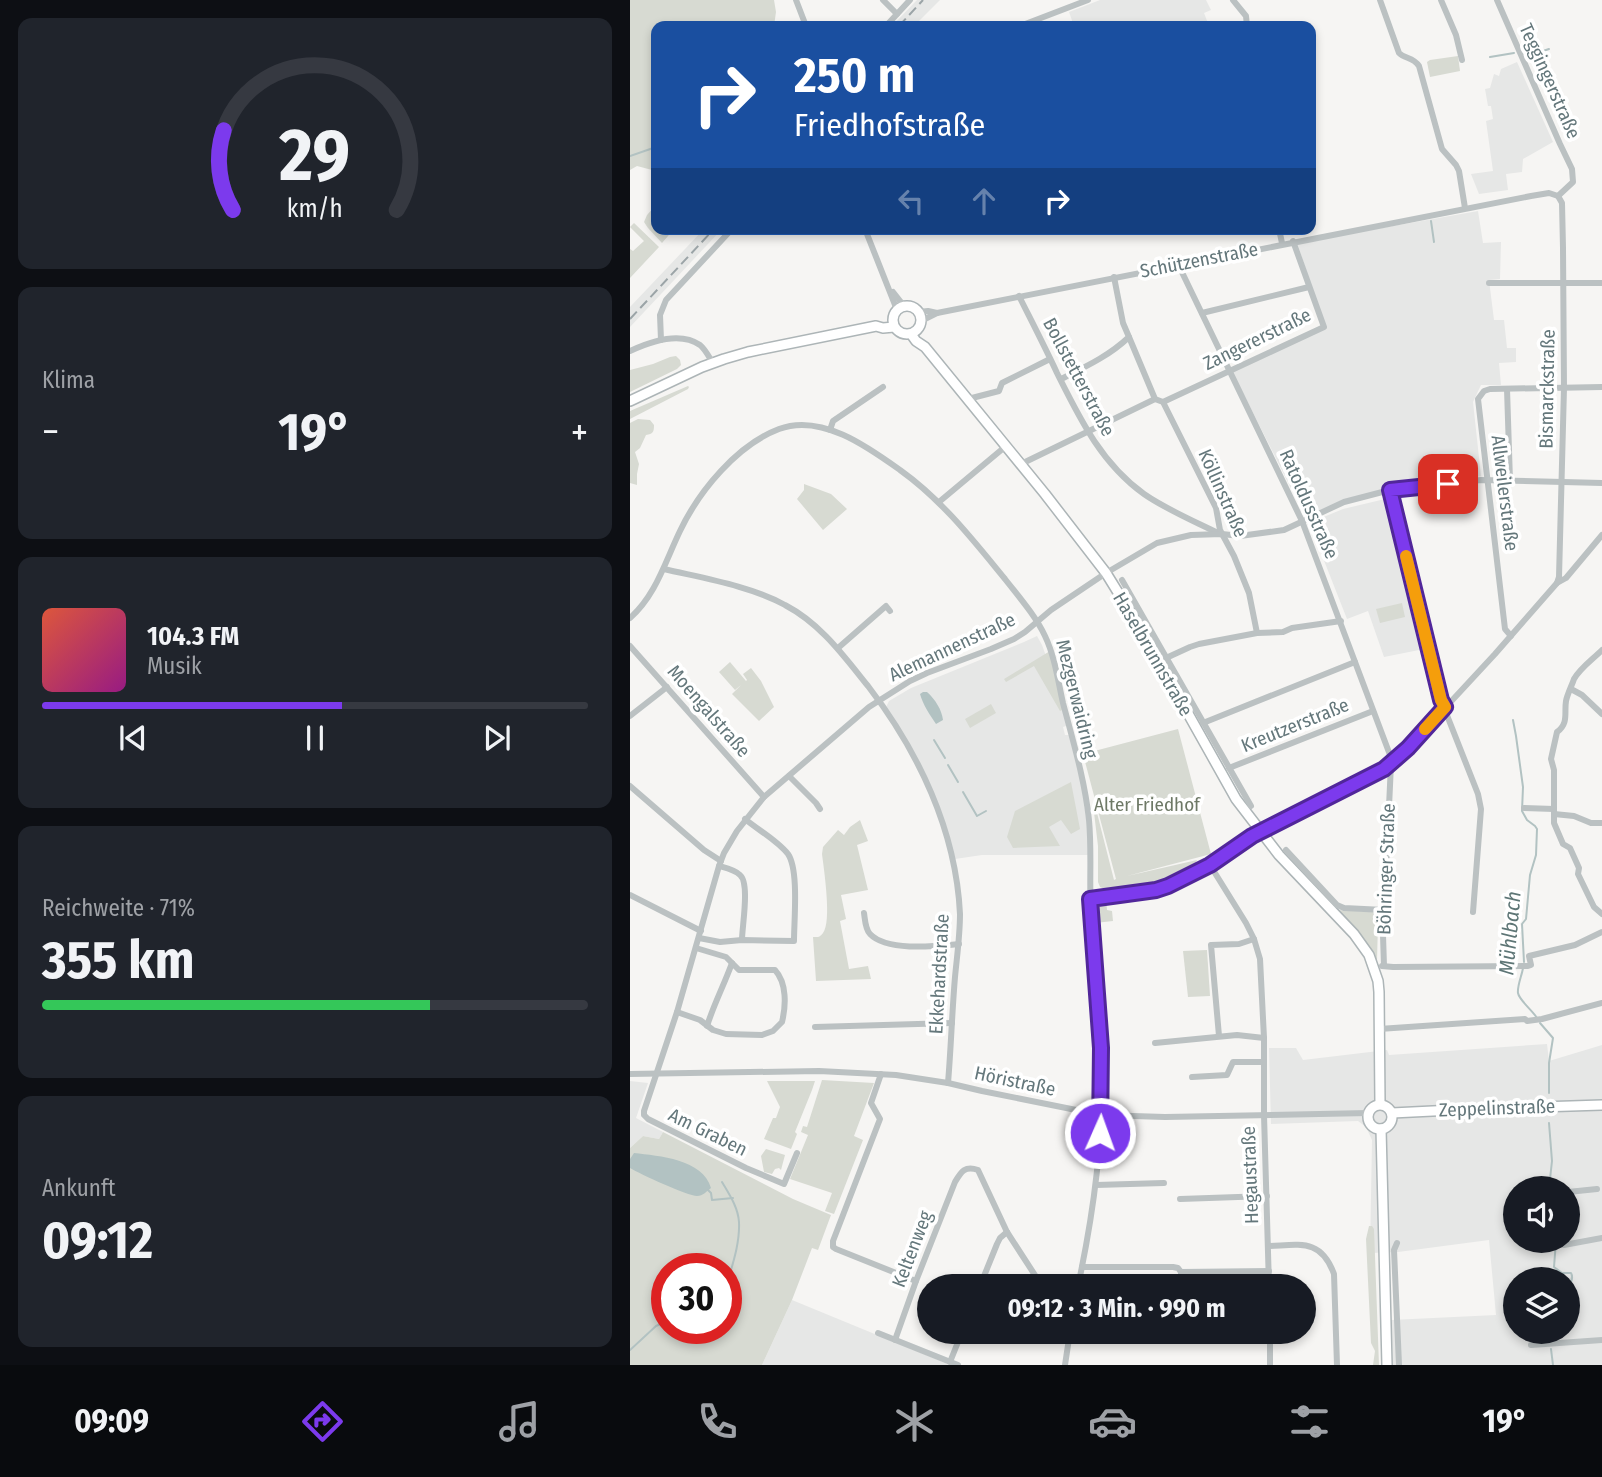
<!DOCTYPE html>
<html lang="de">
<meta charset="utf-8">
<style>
:root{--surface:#171b24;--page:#20242c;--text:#f1f3f6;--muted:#9ea1a6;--line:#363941;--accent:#7c3aed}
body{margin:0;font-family:"Fira Sans Condensed",sans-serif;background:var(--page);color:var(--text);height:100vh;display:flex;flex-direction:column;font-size:26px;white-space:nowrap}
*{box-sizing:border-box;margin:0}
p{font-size:23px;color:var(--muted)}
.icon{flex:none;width:38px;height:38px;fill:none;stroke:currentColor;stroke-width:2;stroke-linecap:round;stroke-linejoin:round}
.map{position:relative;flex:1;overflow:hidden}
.details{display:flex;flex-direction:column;gap:18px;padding:18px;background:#0d0f14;width:630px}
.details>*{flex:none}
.guide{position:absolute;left:21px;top:21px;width:665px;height:214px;border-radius:14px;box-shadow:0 4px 10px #0003;background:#1a4fa0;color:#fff;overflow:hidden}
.controls{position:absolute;left:873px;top:1176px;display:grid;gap:14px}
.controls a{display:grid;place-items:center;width:77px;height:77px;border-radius:50%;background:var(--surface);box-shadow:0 4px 10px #0003;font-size:35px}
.speed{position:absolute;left:21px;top:1253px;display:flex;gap:14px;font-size:35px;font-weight:700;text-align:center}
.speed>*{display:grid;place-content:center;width:91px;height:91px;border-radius:50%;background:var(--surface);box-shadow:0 4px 10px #0003;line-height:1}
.speed .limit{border:10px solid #d22;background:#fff;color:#111}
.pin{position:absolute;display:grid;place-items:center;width:60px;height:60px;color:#fff;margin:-30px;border-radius:14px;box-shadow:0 4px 10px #0006}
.me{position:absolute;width:77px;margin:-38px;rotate:2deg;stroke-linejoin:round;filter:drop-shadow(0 0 5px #0008)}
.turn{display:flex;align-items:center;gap:24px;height:147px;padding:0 28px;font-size:32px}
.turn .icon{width:91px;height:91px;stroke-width:2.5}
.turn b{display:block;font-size:49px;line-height:60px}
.lanes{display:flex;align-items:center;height:66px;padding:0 28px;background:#0003;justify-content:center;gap:35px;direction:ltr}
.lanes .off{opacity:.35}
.big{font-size:52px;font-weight:700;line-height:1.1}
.details .tile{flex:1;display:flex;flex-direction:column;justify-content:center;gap:10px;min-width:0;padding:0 24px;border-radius:14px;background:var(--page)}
.details .dial{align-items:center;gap:0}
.dial svg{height:182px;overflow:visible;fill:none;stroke:var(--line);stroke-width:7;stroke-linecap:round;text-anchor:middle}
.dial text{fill:var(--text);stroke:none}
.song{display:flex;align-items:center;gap:21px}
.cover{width:84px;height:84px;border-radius:10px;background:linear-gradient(135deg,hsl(10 70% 55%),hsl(310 70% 35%))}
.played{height:7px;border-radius:4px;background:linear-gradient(90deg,var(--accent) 55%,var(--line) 55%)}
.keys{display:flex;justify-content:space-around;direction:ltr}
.heat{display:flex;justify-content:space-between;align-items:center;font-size:38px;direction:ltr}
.charge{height:10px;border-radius:5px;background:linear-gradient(90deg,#34c759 71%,var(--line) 0)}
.trip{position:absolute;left:287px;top:1274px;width:399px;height:70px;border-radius:35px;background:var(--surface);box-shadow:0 4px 10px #0003;font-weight:700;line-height:70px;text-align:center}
.dock{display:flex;height:112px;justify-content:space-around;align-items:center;background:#090b0e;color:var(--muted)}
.dock .icon{width:49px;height:49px}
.dock .active{color:var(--accent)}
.dock b{font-size:32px;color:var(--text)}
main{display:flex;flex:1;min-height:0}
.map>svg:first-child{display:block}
.built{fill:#e6e7e6;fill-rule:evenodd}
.green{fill:#d7dad2;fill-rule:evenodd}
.water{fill:#b2c2c2}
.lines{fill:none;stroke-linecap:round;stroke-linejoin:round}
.stream{stroke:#b2c2c2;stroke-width:2}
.secondary-casing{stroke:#adb5b7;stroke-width:12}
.street{stroke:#bbc1c2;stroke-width:6}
.secondary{stroke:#fff;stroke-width:9}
.rail{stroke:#9ba4a7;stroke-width:2;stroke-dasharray:10 5;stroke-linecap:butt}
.route-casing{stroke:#51269a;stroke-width:18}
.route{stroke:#7c3aed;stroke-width:12}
.slow{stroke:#f59e0b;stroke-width:12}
.labels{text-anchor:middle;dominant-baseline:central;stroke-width:7;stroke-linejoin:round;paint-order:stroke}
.street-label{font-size:19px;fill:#64777b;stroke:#fff}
.park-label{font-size:19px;fill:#6e7966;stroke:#fff}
.water-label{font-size:21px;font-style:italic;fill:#5e7676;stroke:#fff}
</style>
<main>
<section class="details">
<div class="tile dial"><svg viewBox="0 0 100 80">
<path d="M14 69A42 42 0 1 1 86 69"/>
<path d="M14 69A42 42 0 0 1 10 34" stroke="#7c3aed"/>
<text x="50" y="56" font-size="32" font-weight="700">29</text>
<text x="50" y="72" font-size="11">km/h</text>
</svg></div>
<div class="tile"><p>Klima</p>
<div class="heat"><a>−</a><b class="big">19°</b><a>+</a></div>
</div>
<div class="tile">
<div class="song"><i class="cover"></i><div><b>104.3 FM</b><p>Musik</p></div></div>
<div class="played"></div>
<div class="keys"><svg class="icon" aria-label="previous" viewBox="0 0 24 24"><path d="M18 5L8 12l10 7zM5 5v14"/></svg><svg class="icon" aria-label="pause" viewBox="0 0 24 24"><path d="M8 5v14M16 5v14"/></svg><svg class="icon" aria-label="next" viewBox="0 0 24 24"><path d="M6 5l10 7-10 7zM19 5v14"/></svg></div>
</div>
<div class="tile"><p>Reichweite · 71%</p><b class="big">355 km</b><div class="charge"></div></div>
<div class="tile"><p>Ankunft</p><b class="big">09:12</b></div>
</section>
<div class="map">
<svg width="972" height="1365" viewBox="0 0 972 1365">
<rect width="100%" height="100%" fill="#f6f5f3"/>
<g class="built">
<polygon points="287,0 310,0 284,26 262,26"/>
<polygon points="470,0 576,0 581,10 574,13 579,26 444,26 439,12"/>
<polygon points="887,62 923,142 893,159 892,172 876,174 878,190 849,194 841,174 863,171 856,121 863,119 861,106 858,106 855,89 860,88 864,74 869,76 871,69"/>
<polygon points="848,211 853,243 871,242 870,279 859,280 864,320 874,320 877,348 886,348 886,362 869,363 871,385 851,385 843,402 851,476 761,488 713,501 675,516 602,371 696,328 667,243"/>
<polygon points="74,229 92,229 0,327 0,307"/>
<polygon points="755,499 794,649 754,657 738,611 717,619 682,530 685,524 684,521 713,509"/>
<polygon points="407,636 412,645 426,684 439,725 433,727 435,735 441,735 452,782 460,855 352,855 325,859 316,826 256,707 259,701 281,688 394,642"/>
<path d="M 917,1044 L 919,1061 L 972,1045 L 972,1365 L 763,1365 L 761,1320 L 866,1315 L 859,1240 L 768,1252 L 740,1253 L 742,1140 L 736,1127 L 728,1121 L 641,1124 L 639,1048 L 666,1048 L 673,1060 L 757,1050 L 759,1055 ZM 886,1188 L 938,1188 L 938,1241 L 886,1241 ZM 886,1279 L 938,1279 L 938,1332 L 886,1332 Z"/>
<polygon points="0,1081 18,1083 6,1118 33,1132 29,1139 13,1136 0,1148"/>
<polygon points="162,1300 320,1365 132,1365"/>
</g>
<g class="green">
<polygon points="0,0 144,0 146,12 144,26 26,26 26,173 22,170 7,166 0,170"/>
<polygon points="828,56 830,71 800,77 797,62 800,60"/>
<polygon points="26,205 26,229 44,229 32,243 18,228 14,222 17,215"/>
<polygon points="4,223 29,247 0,278 0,249 3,251 14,241 0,227"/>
<polygon points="46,356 50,360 51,365 47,369 0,392 0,370 23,364 40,357"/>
<polygon points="58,386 59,387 58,389 0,419 0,411"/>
<path d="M 8,419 L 20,420 L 24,425 C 24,432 23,434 16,435 L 10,448 L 5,452 L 9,464 L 7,474 L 7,485 L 0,483 L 0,423 Z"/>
<polygon points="174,484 201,494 217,509 193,530 167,499 174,490"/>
<polygon points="772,603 775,617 750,623 746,609"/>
<polygon points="420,651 434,709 430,711 404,666 376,682 374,679"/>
<polygon points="100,662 116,681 117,680 113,674 121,668 131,681 144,707 129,721 102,694 111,685 105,690 89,672"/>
<polygon points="361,704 366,713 340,728 335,719"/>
<path d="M 548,729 L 581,854 L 497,876 L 567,860 L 564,866 C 543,877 492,899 470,887 L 468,882 L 468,846 L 463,804 L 465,805 L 484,880 L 486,879 L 453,754 Z"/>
<polygon points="441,782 450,829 441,834 431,820 419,827 430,846 383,848 377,837 385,811"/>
<path d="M 230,820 L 238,841 L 227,845 L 238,890 L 211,895 L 216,919 L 210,921 L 219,969 L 238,966 L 241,979 L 186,981 L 183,937 C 188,937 189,938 193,933 C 202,922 194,870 192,854 L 193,847 L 208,830 L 214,835 L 220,827 Z"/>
<polygon points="476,899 477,910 482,911 483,921 465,923 466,905 472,900"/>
<polygon points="707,910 746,912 745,922 748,923 747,961 732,937"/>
<polygon points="577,950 580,996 558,997 553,951"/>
<polygon points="192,1080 244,1083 224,1136 233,1140 204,1214 195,1211 202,1193 160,1179 178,1135 171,1132 173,1126 177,1127"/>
<polygon points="137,1081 185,1081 182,1090 165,1132 167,1134 161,1149 134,1139 143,1118 146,1118 150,1107"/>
<path d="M 33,1132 L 163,1199 L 201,1215 L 188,1250 L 182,1248 L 162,1300 L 132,1365 L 0,1365 L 0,1148 L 13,1136 L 29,1139 ZM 37,1269 L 96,1269 L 96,1328 L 37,1328 Z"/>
<polygon points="136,1149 155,1155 151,1170 149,1168 145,1169 142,1174 134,1172 131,1156"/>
<polygon points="739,1226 742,1226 744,1229 749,1365 743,1365 745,1351 741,1343 736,1239"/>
</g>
<g class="water">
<path d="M 293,692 L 297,692 C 305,699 312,710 313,720 L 306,724 C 300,715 293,705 290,694 Z"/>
<path d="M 4,1153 C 29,1156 73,1159 81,1188 C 77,1191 73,1196 67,1196 C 58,1196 10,1174 0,1168 L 0,1159 Z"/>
</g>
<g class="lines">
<g class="stream">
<polyline points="898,56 919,49"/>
<polyline points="860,57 884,53"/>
<polyline points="0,156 26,147"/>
<polyline points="801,221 804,242"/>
<polyline points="883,720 886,736 893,787 892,811 897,820 905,826 907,829 906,855 900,875 896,919 892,924 894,962"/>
<polyline points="304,740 315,758"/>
<polyline points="318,765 328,782"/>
<polyline points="333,792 347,816 356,811"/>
<path d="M 893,968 C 892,975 887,986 888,993 C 889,1000 903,1011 907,1018"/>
<polyline points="910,1023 923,1038 919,1063 919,1093"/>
<polyline points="919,1123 922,1161 919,1188"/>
<path d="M 92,1182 C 99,1194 108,1207 109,1222 C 110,1244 102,1266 96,1287"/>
<polyline points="78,1190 81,1193 82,1200 103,1198"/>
<path d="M 926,1241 L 924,1267 L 932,1273 L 941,1273 C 944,1278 940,1284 938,1289"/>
<polyline points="922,1335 922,1332"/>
<polyline points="921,1349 923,1365"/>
<polyline points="0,1350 26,1326 37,1321"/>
</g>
<g class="secondary-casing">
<g id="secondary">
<circle cx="277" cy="320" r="14"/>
<polyline points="281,334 286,341 295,347 415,494 476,573 510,628 606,799 649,855 724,934 739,955 748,981 749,992 750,1104"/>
<polyline points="0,401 72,367 94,359 118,352 246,326 253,328 264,327"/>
<circle cx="750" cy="1117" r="12"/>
<polyline points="762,1113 823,1110 972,1105"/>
<polyline points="751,1129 757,1365"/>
</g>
</g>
<g class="street">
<polyline points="166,0 176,26"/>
<polyline points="253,0 267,14"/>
<polyline points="603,0 616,16 617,26"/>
<path d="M 750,0 L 769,53 C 775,59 783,57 789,66 L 812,149 L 826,165 L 829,171 L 835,208"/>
<polyline points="811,0 826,35 832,60"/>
<polyline points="867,0 930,144 942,169 943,182 928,196"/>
<polyline points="256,26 280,0"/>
<polyline points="390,26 458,0"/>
<polyline points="235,229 267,310"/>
<polyline points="649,229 652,243"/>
<polyline points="548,264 672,521 760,755 761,764 753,935 754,966"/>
<polyline points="859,283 972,283"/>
<polyline points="263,292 274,306"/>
<path d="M 389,296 C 402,322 415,347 427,373 C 450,419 471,463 514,494 C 537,510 564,521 590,534"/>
<polyline points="289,312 298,311 307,313"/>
<polyline points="572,313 679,287"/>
<polyline points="291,321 307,313 901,196 919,193 928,196"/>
<polyline points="499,337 525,399 533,402 586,508 590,530 604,556 619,593 627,633"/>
<polyline points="31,340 30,315 36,300 102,229"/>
<path d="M 0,351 C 19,342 50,331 70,345 C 75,349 79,357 83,363"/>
<path d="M 431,379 C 455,367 479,356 499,337 L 493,323 L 484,277"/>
<polyline points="877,389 880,481"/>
<polyline points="338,399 369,391 372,383 420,359"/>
<polyline points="533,402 694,327 663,241"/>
<polyline points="200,430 203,421 253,387"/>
<polyline points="391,464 525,399"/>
<polyline points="760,490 811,700 848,794 851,809 843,912"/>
<polyline points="309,502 376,446"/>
<path d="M 34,569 C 72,578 121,586 155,605 C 191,624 213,655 238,686 C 288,751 326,830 330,914 C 330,935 327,956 325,977 C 322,1012 321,1048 318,1083"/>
<polyline points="492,580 621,806"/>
<polyline points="927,583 929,577 934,388 933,248 932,203 928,196"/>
<path d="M 0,618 C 26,595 35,562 50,531 C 69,491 107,445 149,429 C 191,413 238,447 270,470 C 312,500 343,540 375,579 C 389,597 405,615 415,636 C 425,657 428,681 433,703 C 443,741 455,781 459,820 C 462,852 459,884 461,915 C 464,968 471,1020 472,1073 C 473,1145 463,1216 448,1286"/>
<polyline points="881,636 875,629 848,399 854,391 860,389 972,387"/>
<polyline points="0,646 134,797"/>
<polyline points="208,648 256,606 260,611"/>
<path d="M 972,650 C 963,659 950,668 944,679 C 942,685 937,695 936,701 C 934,713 939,723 927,732 L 921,759 L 924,770 L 924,823 L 933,844 L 940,848 L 949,868 L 948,874 L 964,907 L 972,914"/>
<polyline points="536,658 560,647 569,644 627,633 653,632 662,628 711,621"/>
<polyline points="941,689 952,695 972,714"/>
<polyline points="0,716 37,687"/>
<polyline points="573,723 725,662"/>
<polyline points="599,768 743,711"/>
<polyline points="159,776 186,803 190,809"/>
<polyline points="0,786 74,850 91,861"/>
<polyline points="894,808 924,809"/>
<polyline points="924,814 944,816 961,823 972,823"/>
<polyline points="656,850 707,905 714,908 754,910"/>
<polyline points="580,865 616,923 624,939 630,959 634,1038 634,1115 639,1286"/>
<path d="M 89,866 C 96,868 105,870 110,875 C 120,883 112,927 112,940"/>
<polyline points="0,895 71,931"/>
<polyline points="460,899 514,892 538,886 580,865 623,836 755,769 778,748 865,654 927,583 936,578 972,535"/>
<path d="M 234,913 C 235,919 235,929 240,934 C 257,952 307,946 329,944"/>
<path d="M 69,938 L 90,942 L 112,940 L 164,941 C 164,920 169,870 158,854 C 147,840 128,830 115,819"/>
<polyline points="752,966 763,967 898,966 901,965 899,956 945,945 972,932"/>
<path d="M 47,1012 L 70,1020 L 83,1030 L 96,1034 L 132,1035 L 143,1031 L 152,1022 C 156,1006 157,983 145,970 L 109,970 L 96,957 L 66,948"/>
<path d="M 77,1026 C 84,1004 94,985 102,963"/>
<polyline points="185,1027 322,1023"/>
<polyline points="749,1029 895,1019 897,1021 912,1019 972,1003"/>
<polyline points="589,1036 581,945 609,944 624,939"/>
<polyline points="525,1043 607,1035 634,1038"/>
<polyline points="0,1074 189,1071 266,1075 318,1083 352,1091 471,1115 535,1117 739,1113"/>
<polyline points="251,1074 241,1103 250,1119 203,1241 203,1247 206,1249 286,1281"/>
<polyline points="562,1077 597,1075 603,1062 634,1062"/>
<polyline points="167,1153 154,1184 116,1168 18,1119 14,1115 14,1111 47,1012 89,866 94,853 107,831 134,797 239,707 280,681 297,673 361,649 384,639 395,632 421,610 476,573 527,543 561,535 592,534 610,536 654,530 714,502 760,490 851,480 972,483"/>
<polyline points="466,1185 534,1183"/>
<polyline points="938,1192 967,1189"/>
<polyline points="550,1199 637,1196"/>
<polyline points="934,1241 934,1245 972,1238"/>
<polyline points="767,1243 764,1250 769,1365"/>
<path d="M 638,1246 C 670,1245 691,1238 704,1274 L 707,1365"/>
<polyline points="452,1267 543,1267 548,1268 551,1272 639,1271"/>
<polyline points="350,1286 367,1244 370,1238 377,1232"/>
<polyline points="551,1286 551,1272"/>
<polyline points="640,1332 640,1365"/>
<polyline points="248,1333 328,1365"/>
<path d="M 265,1340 L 286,1281 L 325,1182 C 331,1172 335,1165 348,1170 L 377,1232 L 412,1286"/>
<polyline points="901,1345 972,1340"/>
<polyline points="320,1362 332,1332"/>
<polyline points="435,1365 440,1332"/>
</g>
<use href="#secondary" class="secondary"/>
<g class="rail">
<polyline points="269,26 293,0"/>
<polyline points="0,319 84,229"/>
</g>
</g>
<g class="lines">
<g class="route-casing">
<polyline id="route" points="470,1133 471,1048 460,899 526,890 538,886 580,865 622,836 754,769 778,748 815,707 811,700 760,490 818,484"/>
</g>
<use href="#route" class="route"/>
<polyline class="slow" points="776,556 811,700 815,707 795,729"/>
</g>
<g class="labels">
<g class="street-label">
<text transform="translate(920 81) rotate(66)">Teggingerstraße</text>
<text transform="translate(569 260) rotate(-11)">Schützenstraße</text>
<text transform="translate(627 339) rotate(-26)">Zangererstraße</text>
<text transform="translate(449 377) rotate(62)">Bollstetterstraße</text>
<text transform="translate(917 389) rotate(-89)">Bismarckstraße</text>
<text transform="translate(593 493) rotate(66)">Köllinstraße</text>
<text transform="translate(875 493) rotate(83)">Allweilerstraße</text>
<text transform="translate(679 504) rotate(66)">Ratoldusstraße</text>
<text transform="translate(322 647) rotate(-25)">Alemannenstraße</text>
<text transform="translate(523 654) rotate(60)">Haselbrunnstraße</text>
<text transform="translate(447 699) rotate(76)">Mezgerwaidring</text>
<text transform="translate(79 711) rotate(49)">Moengalstraße</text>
<text transform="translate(665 725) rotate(-22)">Kreutzerstraße</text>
<text transform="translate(756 869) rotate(-88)">Böhringer Straße</text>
<text transform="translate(309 974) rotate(-87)">Ekkehardstraße</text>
<text transform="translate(385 1081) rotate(12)">Höristraße</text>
<text transform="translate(867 1108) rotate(-2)">Zeppelinstraße</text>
<text transform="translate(78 1132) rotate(26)">Am Graben</text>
<text transform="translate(620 1175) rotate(-92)">Hegaustraße</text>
<text transform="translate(282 1249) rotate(-69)">Keltenweg</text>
</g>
<g class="park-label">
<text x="517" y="804">Alter Friedhof</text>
</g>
<g class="water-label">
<text transform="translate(880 933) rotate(-85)">Mühlbach</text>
</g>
</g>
</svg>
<div class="controls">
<a><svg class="icon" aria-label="sound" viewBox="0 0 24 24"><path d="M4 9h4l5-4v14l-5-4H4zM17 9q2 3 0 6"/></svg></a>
<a><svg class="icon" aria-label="layers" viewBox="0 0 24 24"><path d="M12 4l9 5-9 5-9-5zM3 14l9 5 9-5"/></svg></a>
</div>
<div class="speed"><div class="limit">30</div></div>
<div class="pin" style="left:818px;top:484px;background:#d93025"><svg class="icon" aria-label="arrive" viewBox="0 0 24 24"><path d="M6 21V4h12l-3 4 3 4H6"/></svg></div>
<svg class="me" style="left:470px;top:1133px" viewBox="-20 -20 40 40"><circle r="17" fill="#7c3aed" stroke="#fff" stroke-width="3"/><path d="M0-11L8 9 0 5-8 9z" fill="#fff"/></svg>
<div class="trip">09:12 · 3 Min. · 990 m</div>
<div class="guide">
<div class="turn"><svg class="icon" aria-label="right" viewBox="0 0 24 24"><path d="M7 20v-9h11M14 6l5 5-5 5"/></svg><div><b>250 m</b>Friedhofstraße</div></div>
<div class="lanes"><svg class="icon off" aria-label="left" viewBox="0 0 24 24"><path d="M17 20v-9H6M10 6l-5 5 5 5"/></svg><svg class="icon off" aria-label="ahead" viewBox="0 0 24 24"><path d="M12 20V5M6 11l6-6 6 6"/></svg><svg class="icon" aria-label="right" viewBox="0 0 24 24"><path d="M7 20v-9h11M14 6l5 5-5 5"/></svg></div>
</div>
</div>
</main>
<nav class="dock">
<b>09:09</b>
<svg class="icon active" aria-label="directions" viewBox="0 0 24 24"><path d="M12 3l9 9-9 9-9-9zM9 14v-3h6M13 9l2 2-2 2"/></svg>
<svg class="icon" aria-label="music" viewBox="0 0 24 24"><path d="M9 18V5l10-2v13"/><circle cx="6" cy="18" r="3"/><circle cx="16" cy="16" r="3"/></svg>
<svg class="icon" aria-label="phone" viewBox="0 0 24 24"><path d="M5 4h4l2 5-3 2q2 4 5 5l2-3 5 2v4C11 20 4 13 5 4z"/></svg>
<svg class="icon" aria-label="climate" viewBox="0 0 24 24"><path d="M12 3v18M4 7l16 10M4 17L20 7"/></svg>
<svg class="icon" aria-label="car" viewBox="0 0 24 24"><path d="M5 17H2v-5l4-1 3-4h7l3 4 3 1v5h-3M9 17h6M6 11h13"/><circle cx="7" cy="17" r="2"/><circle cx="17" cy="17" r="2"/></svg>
<svg class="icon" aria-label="filters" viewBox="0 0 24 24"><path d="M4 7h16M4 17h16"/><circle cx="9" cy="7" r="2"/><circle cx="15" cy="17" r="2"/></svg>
<b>19°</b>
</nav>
